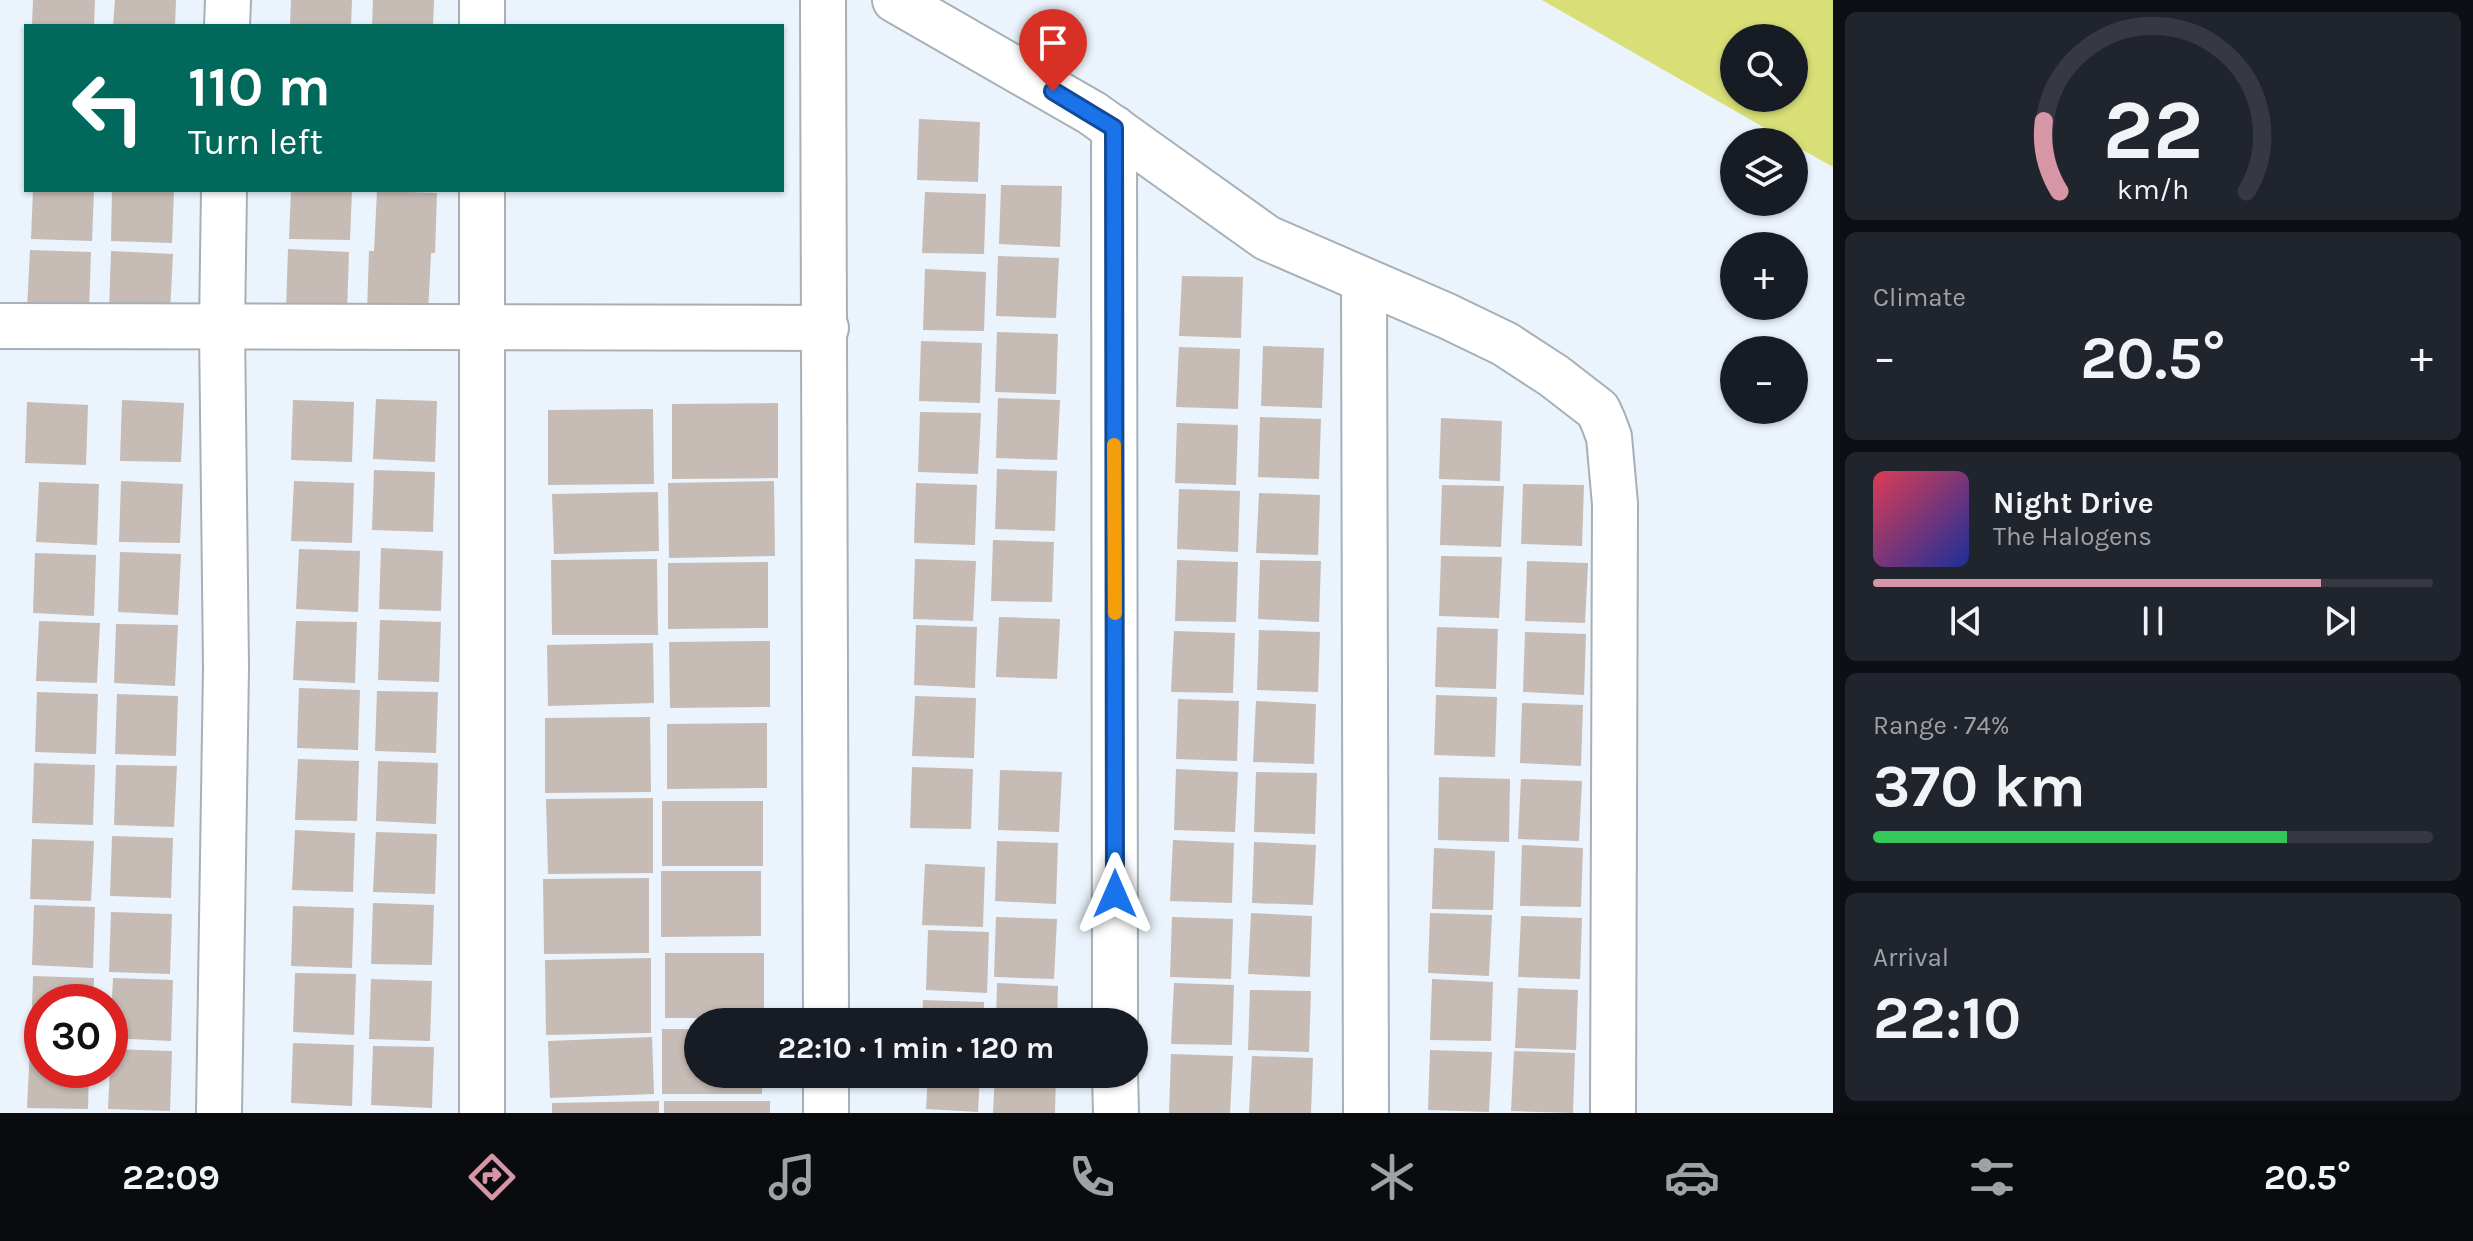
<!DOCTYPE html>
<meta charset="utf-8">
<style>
:root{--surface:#171b24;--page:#20242c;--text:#f1f3f6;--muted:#9ea1a6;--line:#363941;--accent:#d696a5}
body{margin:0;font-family:Karla,sans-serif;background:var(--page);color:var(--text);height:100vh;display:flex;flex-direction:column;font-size:30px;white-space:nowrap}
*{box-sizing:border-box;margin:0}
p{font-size:26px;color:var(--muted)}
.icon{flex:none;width:44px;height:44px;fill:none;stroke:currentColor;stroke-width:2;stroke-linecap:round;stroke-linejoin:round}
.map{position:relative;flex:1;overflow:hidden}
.panel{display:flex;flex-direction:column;gap:12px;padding:12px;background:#0d0f14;width:640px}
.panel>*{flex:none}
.guide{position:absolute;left:24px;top:24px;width:760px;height:168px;border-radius:0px;box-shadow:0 2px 6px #0004;background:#00695c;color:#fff;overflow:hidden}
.tools{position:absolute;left:1720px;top:24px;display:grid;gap:16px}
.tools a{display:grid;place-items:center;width:88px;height:88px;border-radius:50%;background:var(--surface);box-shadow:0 2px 6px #0004;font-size:40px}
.speed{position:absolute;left:24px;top:984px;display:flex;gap:16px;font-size:40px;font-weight:700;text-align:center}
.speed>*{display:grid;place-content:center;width:104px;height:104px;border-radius:50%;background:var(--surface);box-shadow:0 2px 6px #0004;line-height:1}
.speed .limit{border:12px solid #d22;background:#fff;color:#111}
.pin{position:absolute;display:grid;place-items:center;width:68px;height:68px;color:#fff;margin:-82px -34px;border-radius:50% 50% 50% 0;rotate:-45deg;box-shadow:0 0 8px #0007}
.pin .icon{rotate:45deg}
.me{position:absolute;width:88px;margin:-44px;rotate:0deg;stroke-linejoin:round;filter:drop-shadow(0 0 6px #0008)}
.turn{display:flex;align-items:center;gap:28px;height:168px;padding:0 32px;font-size:36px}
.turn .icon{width:104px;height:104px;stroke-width:2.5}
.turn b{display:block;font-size:56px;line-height:68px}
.big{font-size:60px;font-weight:700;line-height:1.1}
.panel .tile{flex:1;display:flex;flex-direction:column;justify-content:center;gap:12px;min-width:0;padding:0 28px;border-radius:12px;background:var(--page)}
.panel .dial{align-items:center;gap:0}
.dial svg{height:208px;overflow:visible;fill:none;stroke:var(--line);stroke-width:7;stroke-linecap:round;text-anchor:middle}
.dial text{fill:var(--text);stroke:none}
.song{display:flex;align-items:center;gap:24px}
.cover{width:96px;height:96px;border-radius:12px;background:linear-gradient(135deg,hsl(350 70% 55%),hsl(230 70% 35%))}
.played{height:8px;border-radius:4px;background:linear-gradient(90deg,var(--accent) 80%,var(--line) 80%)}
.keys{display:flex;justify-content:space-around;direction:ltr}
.heat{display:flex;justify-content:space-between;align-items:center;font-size:44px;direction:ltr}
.charge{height:12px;border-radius:6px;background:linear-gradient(90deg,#34c759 74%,var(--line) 0)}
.trip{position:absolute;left:684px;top:1008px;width:464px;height:80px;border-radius:40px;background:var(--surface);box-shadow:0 2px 6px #0004;font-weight:700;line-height:80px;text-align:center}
.menu{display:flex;height:128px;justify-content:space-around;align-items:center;background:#090b0e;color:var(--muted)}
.menu .icon{width:56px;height:56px}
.menu .current{color:var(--accent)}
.menu b{font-size:36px;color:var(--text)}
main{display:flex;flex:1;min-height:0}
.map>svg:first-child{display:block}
.green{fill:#d8df76;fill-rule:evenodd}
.building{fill:#c6bbb5}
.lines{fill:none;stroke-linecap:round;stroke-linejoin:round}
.minor-casing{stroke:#a7b0b7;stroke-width:48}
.minor{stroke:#fff;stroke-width:44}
.route-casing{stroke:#114b97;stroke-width:20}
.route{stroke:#1a73e8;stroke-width:14}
.slow{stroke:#f59e0b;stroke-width:14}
</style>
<main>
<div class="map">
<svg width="1833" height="1113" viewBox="0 0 1833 1113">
<rect width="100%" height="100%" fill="#ebf4fc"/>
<path class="green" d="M 1542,0 L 1833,0 L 1833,167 L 1794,145 L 1794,142 L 1789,142 ZM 1734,38 L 1794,38 L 1794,98 L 1734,98 Z"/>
<g class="building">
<polygon points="33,0 95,0 94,26 32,25"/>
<polygon points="115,0 176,0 175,26 113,26"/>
<polygon points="291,0 352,0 351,26 290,25"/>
<polygon points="373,0 434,0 433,26 372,26"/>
<polygon points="919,119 980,122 978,182 917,180"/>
<polygon points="1001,185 1062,186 1060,247 999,244"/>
<polygon points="33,190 94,190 92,241 31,239"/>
<polygon points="112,190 174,190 172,243 111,241"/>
<polygon points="291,190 352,190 350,240 289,239"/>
<polygon points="377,191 437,193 435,253 431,253 428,313 367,312 369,251 374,251"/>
<polygon points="925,192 986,194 984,254 922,253"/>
<polygon points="288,249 349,252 347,312 286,310"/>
<polygon points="30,250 91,252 89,312 27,310"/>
<polygon points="111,251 173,254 170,314 109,312"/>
<polygon points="998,256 1059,258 1056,318 996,316"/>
<polygon points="925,269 986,272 984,331 923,330"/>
<polygon points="1182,276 1243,277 1241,338 1179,336"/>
<polygon points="997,332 1058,334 1056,394 995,392"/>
<polygon points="921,341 982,343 980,403 919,401"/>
<polygon points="1263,346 1324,348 1322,408 1261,406"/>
<polygon points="1179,347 1240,349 1238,409 1176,407"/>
<polygon points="998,398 1060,400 1057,460 996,458"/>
<polygon points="376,399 437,401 435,462 373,459"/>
<polygon points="122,400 184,403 181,462 120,461"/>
<polygon points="293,400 354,402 352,462 291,460"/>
<polygon points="27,402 88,405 86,465 25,463"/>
<polygon points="778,403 778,478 672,479 672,404"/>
<polygon points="653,409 654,484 548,485 548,410"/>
<polygon points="920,412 981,413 978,474 918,472"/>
<polygon points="1260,417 1321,419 1319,479 1258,477"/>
<polygon points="1441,418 1502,421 1500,481 1439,479"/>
<polygon points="1177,423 1238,425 1236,485 1175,483"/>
<polygon points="997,469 1057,471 1055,531 995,529"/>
<polygon points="374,470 435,472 433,532 372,530"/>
<polygon points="121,481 183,484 180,543 119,542"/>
<polygon points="294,481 354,483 352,543 291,541"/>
<polygon points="774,481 775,556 669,558 668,483"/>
<polygon points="39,482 99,484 97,545 36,542"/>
<polygon points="916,483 977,485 975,545 914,543"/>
<polygon points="1523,484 1584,485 1582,546 1521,544"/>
<polygon points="1442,485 1504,486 1501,547 1440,545"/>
<polygon points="1179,489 1240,491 1238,552 1177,549"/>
<polygon points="658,492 659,551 554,554 552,494"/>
<polygon points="1259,493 1320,495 1318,555 1256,553"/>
<polygon points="993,540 1054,542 1052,602 991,601"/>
<polygon points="381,548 443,551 441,611 379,609"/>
<polygon points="299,549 360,551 358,612 296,609"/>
<polygon points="120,552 181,554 178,615 118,612"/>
<polygon points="35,553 96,555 94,616 33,613"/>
<polygon points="1441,556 1502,557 1499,618 1439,616"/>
<polygon points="657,559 658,635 552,635 551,560"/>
<polygon points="915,559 976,561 973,621 913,619"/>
<polygon points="1177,560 1238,562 1236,622 1175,621"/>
<polygon points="1260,560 1321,561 1319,622 1258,619"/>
<polygon points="1527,561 1588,563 1585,623 1525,621"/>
<polygon points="768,562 768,628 668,629 668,563"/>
<polygon points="999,617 1060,619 1057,679 996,677"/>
<polygon points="380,620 441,622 439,682 378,680"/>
<polygon points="39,621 100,623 97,683 36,681"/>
<polygon points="296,621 357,622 355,683 293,680"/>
<polygon points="116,624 178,625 175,686 114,683"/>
<polygon points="916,625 977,627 975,688 914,685"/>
<polygon points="1437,627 1498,629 1496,689 1435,687"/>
<polygon points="1259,630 1320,632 1318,692 1257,690"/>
<polygon points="1174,631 1235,633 1233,693 1171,692"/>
<polygon points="1525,632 1586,634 1584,695 1523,692"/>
<polygon points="770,641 770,707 670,708 669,642"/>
<polygon points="653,643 654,703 548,706 547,645"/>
<polygon points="299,688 360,690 358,750 297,748"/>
<polygon points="377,691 438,692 436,753 375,751"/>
<polygon points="37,692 98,694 96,754 35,752"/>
<polygon points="117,694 178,696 176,756 115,754"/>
<polygon points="1436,695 1497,697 1495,757 1434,755"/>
<polygon points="915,696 976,698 974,758 912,756"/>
<polygon points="1178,699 1239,701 1237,761 1176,759"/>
<polygon points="1256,701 1316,704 1314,764 1253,762"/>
<polygon points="1522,703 1583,705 1581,766 1520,763"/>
<polygon points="650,717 651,792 545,793 545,718"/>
<polygon points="767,723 767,788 667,789 667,724"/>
<polygon points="298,759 359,761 357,821 295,820"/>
<polygon points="378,761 438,763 436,824 376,821"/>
<polygon points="34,763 95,765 93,825 32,823"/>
<polygon points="116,765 177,766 174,827 114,825"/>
<polygon points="912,767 973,769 971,829 910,828"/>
<polygon points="1176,769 1238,772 1235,832 1174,830"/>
<polygon points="1000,770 1062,772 1059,832 998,830"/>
<polygon points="1256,772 1317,773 1315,834 1254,832"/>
<polygon points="1439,777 1510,779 1509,842 1438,840"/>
<polygon points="1521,779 1582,781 1579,841 1518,839"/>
<polygon points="653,798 653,873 548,874 546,799"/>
<rect x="662" y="801" width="101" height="65"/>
<polygon points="295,830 355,833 353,892 292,890"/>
<polygon points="376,832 437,834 435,894 373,892"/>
<polygon points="112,836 173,838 171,898 110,896"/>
<polygon points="32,839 94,841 91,901 30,899"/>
<polygon points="1173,840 1234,843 1232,903 1170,901"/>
<polygon points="997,841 1058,843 1056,904 995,901"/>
<polygon points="1254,842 1316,845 1313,905 1252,903"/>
<polygon points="1522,845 1583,848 1581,907 1520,906"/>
<polygon points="1434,848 1495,851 1493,910 1432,909"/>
<polygon points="925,864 985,867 983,927 922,925"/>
<polygon points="661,871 761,871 761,936 661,937"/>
<polygon points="649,878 649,953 544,954 543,879"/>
<polygon points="373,903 434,905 432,965 371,964"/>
<polygon points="34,905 95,907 93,968 32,965"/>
<polygon points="293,906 354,908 352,968 291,966"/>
<polygon points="111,912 172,914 170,974 109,972"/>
<polygon points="1251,913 1312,916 1310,977 1248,974"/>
<polygon points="1430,913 1492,915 1489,976 1428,973"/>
<polygon points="1521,916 1582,918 1580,979 1518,977"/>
<polygon points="996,917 1057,919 1054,979 994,977"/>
<polygon points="1172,917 1233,919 1231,979 1170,977"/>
<polygon points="928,930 989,932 987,993 926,990"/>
<rect x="665" y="953" width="99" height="65"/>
<polygon points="651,958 651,1033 546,1035 545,960"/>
<polygon points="295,973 356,974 354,1035 293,1032"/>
<polygon points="33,976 94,978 93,1002 42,1002 42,1037 31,1037"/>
<polygon points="113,978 173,980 171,1041 110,1038"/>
<polygon points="371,979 432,981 430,1041 369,1039"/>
<polygon points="1432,979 1493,982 1491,1041 1430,1040"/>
<polygon points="997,983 1058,986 1057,1022 996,1022"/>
<polygon points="1174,983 1234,985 1232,1045 1171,1044"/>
<polygon points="1518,988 1578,990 1576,1050 1515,1048"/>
<polygon points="1250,990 1311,991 1309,1052 1248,1050"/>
<polygon points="923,1000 984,1002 984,1022 922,1022"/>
<polygon points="662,1029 698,1029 698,1074 762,1074 762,1094 662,1094"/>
<polygon points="652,1037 654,1094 550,1098 548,1041"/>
<polygon points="293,1043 354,1045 352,1106 291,1103"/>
<polygon points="373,1046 434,1047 432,1108 371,1105"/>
<polygon points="30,1047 42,1048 42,1070 89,1070 88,1109 27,1108"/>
<polygon points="111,1049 172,1051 170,1111 108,1109"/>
<polygon points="1430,1050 1492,1052 1489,1112 1428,1110"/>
<polygon points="1514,1051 1575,1053 1573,1113 1511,1111"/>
<polygon points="1171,1054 1233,1056 1230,1113 1169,1113"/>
<polygon points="1252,1056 1313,1058 1311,1113 1249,1113"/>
<polygon points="928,1074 980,1074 978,1112 926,1109"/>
<polygon points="995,1074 1056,1074 1055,1113 993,1113"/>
<polygon points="659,1101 659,1113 552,1113 552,1103"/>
<rect x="664" y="1101" width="106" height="12"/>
</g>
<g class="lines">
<g class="minor-casing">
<g id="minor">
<polyline points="823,0 826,1022"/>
<polyline points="895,0 1092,113 1267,238 1447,316 1505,344 1554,376 1598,410 1603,421 1609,437 1615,504 1613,1113"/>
<polyline points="227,26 228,0"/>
<polyline points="482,26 482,0"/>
<polyline points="1114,128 1115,1022"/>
<polyline points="1364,282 1366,1113"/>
<polyline points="0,326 826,328"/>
<polyline points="826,1074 826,1113"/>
<polyline points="1115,1074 1116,1113"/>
<polyline points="219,1113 226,668 222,327 224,190"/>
<polyline points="482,1113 482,190"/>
</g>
</g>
<use href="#minor" class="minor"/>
</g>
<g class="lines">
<g class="route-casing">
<polyline id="route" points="1053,91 1114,128 1115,894"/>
</g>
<use href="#route" class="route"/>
<polyline class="slow" points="1114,445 1115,613"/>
</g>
</svg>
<div class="tools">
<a><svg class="icon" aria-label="search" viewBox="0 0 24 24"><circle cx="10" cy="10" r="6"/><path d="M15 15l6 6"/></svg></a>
<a><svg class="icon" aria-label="layers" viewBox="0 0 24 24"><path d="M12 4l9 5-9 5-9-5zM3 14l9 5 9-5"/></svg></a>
<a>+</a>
<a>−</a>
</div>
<div class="speed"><div class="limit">30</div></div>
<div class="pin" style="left:1053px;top:91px;background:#d93025"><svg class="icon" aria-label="arrive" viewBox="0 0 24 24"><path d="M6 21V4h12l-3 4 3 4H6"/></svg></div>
<svg class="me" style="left:1115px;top:894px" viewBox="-20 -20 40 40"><path d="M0-17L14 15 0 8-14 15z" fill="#1a73e8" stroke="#fff" stroke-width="4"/></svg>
<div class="trip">22:10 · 1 min · 120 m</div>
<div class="guide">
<div class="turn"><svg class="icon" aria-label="left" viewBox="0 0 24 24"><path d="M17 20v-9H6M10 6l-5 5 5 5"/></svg><div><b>110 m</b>Turn left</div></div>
</div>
</div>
<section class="panel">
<div class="tile dial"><svg viewBox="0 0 100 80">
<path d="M14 69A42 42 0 1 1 86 69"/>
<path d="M14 69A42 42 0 0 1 8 42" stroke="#d696a5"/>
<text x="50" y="56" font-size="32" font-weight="700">22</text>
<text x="50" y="72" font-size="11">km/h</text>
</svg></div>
<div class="tile"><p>Climate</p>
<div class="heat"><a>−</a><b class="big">20.5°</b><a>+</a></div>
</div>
<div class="tile">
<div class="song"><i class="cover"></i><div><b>Night Drive</b><p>The Halogens</p></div></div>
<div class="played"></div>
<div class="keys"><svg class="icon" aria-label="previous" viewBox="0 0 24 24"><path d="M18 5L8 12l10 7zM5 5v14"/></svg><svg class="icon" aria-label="pause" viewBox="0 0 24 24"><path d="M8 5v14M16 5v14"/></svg><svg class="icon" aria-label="next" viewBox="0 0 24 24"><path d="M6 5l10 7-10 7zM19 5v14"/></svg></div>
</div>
<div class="tile"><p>Range · 74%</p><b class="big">370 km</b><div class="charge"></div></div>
<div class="tile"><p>Arrival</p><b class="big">22:10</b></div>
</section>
</main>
<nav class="menu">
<b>22:09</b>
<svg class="icon current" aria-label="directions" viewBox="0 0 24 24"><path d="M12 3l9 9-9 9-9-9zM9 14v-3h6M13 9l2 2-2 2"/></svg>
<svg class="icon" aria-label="music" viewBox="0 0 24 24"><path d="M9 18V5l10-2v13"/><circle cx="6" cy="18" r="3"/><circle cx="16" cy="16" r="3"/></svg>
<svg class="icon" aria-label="phone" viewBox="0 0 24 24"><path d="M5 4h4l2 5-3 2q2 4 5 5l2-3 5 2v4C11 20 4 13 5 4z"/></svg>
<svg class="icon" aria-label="climate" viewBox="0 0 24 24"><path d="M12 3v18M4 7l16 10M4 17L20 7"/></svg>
<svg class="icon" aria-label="car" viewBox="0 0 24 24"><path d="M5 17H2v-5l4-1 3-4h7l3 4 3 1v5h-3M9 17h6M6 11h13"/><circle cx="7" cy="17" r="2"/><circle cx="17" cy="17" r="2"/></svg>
<svg class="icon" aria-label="filters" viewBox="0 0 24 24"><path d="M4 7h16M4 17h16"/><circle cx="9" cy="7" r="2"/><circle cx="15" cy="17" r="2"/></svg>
<b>20.5°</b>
</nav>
